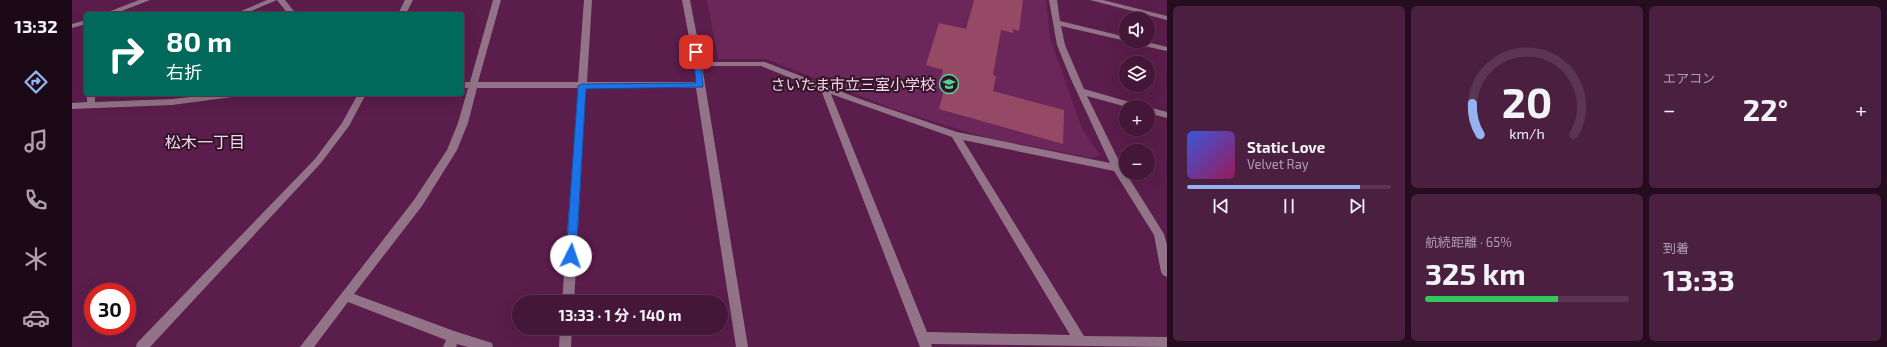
<!DOCTYPE html>
<html lang="ja">
<meta charset="utf-8">
<style>
:root{--surface:#441638;--page:#4b1f40;--text:#f1f3f6;--muted:#af9fae;--line:#5c3553;--accent:#95b2f1}
body{margin:0;font-family:"Exo 2","Noto Sans JP",sans-serif;background:var(--page);color:var(--text);height:100vh;display:flex;flex-direction:column;font-size:15px;white-space:nowrap}
*{box-sizing:border-box;margin:0}
p{font-size:13px;color:var(--muted)}
.icon{flex:none;width:22px;height:22px;fill:none;stroke:currentColor;stroke-width:2;stroke-linecap:round;stroke-linejoin:round}
.map{position:relative;flex:1;overflow:hidden}
.drawer{display:flex;flex-direction:column;gap:6px;padding:6px;background:#250c1f;width:720px}
.drawer>*{flex:none}
.banner{position:absolute;left:12px;top:12px;width:380px;height:84px;border-radius:4px;box-shadow:0 4px 16px #0002,0 0 0 1px var(--line);background:#00695c;color:#fff;overflow:hidden}
.fabs{position:absolute;left:1047px;top:12px;display:grid;gap:8px}
.fabs a{display:grid;place-items:center;width:36px;height:36px;border-radius:50%;background:var(--surface);box-shadow:0 4px 16px #0002,0 0 0 1px var(--line);font-size:20px}
.speed{position:absolute;left:12px;top:283px;display:flex;gap:8px;font-size:20px;font-weight:700;text-align:center}
.speed>*{display:grid;place-content:center;width:52px;height:52px;border-radius:50%;background:var(--surface);box-shadow:0 4px 16px #0002,0 0 0 1px var(--line);line-height:1}
.speed .limit{border:6px solid #d22;background:#fff;color:#111}
.pin{position:absolute;display:grid;place-items:center;width:34px;height:34px;color:#fff;margin:-17px;border-radius:8px;box-shadow:0 2px 6px #0006}
.me{position:absolute;width:44px;margin:-22px;rotate:4deg;stroke-linejoin:round;filter:drop-shadow(0 0 3px #0008)}
.turn{display:flex;align-items:center;gap:14px;height:84px;padding:0 16px;font-size:18px}
.turn .icon{width:52px;height:52px;stroke-width:2.5}
.turn b{display:block;font-size:28px;line-height:34px}
.big{font-size:30px;font-weight:700;line-height:1.1}
.drawer .widget{flex:1;display:flex;flex-direction:column;justify-content:center;gap:6px;min-width:0;padding:0 14px;border-radius:6px;background:var(--page)}
.drawer .dial{align-items:center;gap:0}
.dial svg{height:104px;overflow:visible;fill:none;stroke:var(--line);stroke-width:7;stroke-linecap:round;text-anchor:middle}
.dial text{fill:var(--text);stroke:none}
.song{display:flex;align-items:center;gap:12px}
.cover{width:48px;height:48px;border-radius:6px;background:linear-gradient(135deg,hsl(230 70% 55%),hsl(330 70% 35%))}
.played{height:4px;border-radius:2px;background:linear-gradient(90deg,var(--accent) 85%,var(--line) 85%)}
.keys{display:flex;justify-content:space-around;direction:ltr}
.heat{display:flex;justify-content:space-between;align-items:center;font-size:22px;direction:ltr}
.charge{height:6px;border-radius:3px;background:linear-gradient(90deg,#34c759 65%,var(--line) 0)}
.drawer .tiles{flex:1;display:grid;gap:6px;grid-template-columns:repeat(3,1fr)}
.widget:first-child{grid-row:span 2}
.trip{position:absolute;left:440px;top:295px;width:216px;height:40px;border-radius:20px;background:var(--surface);box-shadow:0 4px 16px #0002,0 0 0 1px var(--line);font-weight:700;line-height:40px;text-align:center}
main{display:flex;flex:1;min-height:0}
.tabs{display:flex;flex-direction:column;width:72px;justify-content:space-around;align-items:center;background:#1b0916;color:var(--muted)}
.tabs .icon{width:28px;height:28px}
.tabs .current{color:var(--accent)}
.tabs b{font-size:18px;color:var(--text)}
.map>svg:first-child{display:block}
.built{fill:#6b2759}
.building{fill:#964964}
.lines{fill:none;stroke-linecap:round;stroke-linejoin:round}
.minor{fill:#927387;fill-rule:evenodd}
.route{fill:#1a73e8;stroke:#114b97}
.labels{text-anchor:middle;dominant-baseline:central;stroke-width:4;stroke-linejoin:round;paint-order:stroke}
.poi-label{font-size:15px;fill:#fbd4ed;stroke:#311528;text-anchor:end}
.neighbourhood-label{font-size:16px;fill:#fbd4ed;stroke:#311528}
</style>
<main>
<nav class="tabs">
<b>13:32</b>
<svg class="icon current" aria-label="directions" viewBox="0 0 24 24"><path d="M12 3l9 9-9 9-9-9zM9 14v-3h6M13 9l2 2-2 2"/></svg>
<svg class="icon" aria-label="music" viewBox="0 0 24 24"><path d="M9 18V5l10-2v13"/><circle cx="6" cy="18" r="3"/><circle cx="16" cy="16" r="3"/></svg>
<svg class="icon" aria-label="phone" viewBox="0 0 24 24"><path d="M5 4h4l2 5-3 2q2 4 5 5l2-3 5 2v4C11 20 4 13 5 4z"/></svg>
<svg class="icon" aria-label="climate" viewBox="0 0 24 24"><path d="M12 3v18M4 7l16 10M4 17L20 7"/></svg>
<svg class="icon" aria-label="car" viewBox="0 0 24 24"><path d="M5 17H2v-5l4-1 3-4h7l3 4 3 1v5h-3M9 17h6M6 11h13"/><circle cx="7" cy="17" r="2"/><circle cx="17" cy="17" r="2"/></svg>
</nav>
<div class="map">
<svg width="1095" height="347" viewBox="0 0 1095 347">
<rect width="100%" height="100%" fill="#5b1d4b"/>
<polygon class="built" points="635,0 974,0 978,38 1010,129 1028,155 1020,158 911,137 822,109 694,59 646,59"/>
<polygon class="building" points="902,0 951,0 947,31 941,29 941,33 929,30 921,75 924,76 921,91 992,110 991,144 867,109 873,86 867,85 871,70 854,65 867,23 894,29"/>
<g class="lines">
<g class="minor">
<polygon points="67,0 78,0 42,14 31,14"/>
<polygon points="195,0 205,0 172,14 162,14"/>
<polygon points="205,0 213,0 224,14 216,14"/>
<polygon points="333,0 341,0 334,14 326,14"/>
<path d="M 421,0 L 429,0 L 406,82 L 506,82 L 512,0 L 520,0 L 515,82 L 624,82 L 622,64 L 610,0 L 618,0 L 630,62 L 693,62 L 788,99 L 885,132 L 1038,163 L 998,77 L 985,45 L 977,0 L 985,0 L 988,21 L 1054,37 L 1054,41 L 1055,41 L 1054,41 L 989,26 L 993,45 L 1012,89 L 1068,105 L 1069,107 L 1055,107 L 1015,96 L 1050,167 L 1092,234 L 1095,245 L 1095,277 L 1091,275 L 1089,272 L 1082,235 L 1042,171 L 891,140 L 1012,336 L 1095,337 L 1095,347 L 859,344 L 860,347 L 848,347 L 749,90 L 689,66 L 630,66 L 676,347 L 664,347 L 624,88 L 514,88 L 502,302 L 490,302 L 506,88 L 405,88 L 396,123 L 385,150 L 350,206 L 282,294 L 382,331 L 420,343 L 421,347 L 396,347 L 385,344 L 384,347 L 371,347 L 374,340 L 276,302 L 242,347 L 228,347 L 342,200 L 375,150 L 386,123 L 396,88 L 390,88 L 390,82 L 398,82 ZM 759,94 L 880,137 L 998,335 L 855,332 Z"/>
<polygon points="1018,0 1031,0 1095,16 1095,20"/>
<polygon points="14,20 14,24 0,28 0,24"/>
<polygon points="1057,41 1071,41 1095,47 1095,51 1058,43"/>
<polygon points="15,94 23,94 23,102 100,99 146,94 164,94 160,97 100,105 0,109 0,103 15,102"/>
<polygon points="286,94 294,94 277,126 249,163 78,347 64,347 65,343 243,159 270,123"/>
<polygon points="1076,107 1095,112 1095,118 1076,113"/>
<polygon points="488,328 500,328 499,347 487,347"/>
</g>
</g>
<polygon class="route" points="621,50 628,52 631,87 514,89 504,256 502,259 495,259 494,256 506,86 510,84 624,83"/>
<defs>
<g id="school-ring" transform="scale(1)"><circle r="9.5" fill="#311528" stroke="#53d397" stroke-width="1.5"/><path d="M0-5L7-2L0 1L-7-2ZM-4 1L0 2.5L4 1V4Q0 6-4 4Z" fill="#53d397"/></g>
</defs>
<g fill-rule="evenodd">
<use href="#school-ring" x="877" y="84"/>
</g>
<g class="labels">
<g class="poi-label">
<text x="863" y="84">さいたま市立三室小学校</text>
</g>
<g class="neighbourhood-label">
<text x="133" y="141">松木一丁目</text>
</g>
</g>
</svg>
<div class="fabs">
<a><svg class="icon" aria-label="sound" viewBox="0 0 24 24"><path d="M4 9h4l5-4v14l-5-4H4zM17 9q2 3 0 6"/></svg></a>
<a><svg class="icon" aria-label="layers" viewBox="0 0 24 24"><path d="M12 4l9 5-9 5-9-5zM3 14l9 5 9-5"/></svg></a>
<a>+</a>
<a>−</a>
</div>
<div class="speed"><div class="limit">30</div></div>
<div class="pin" style="left:624px;top:52px;background:#d93025"><svg class="icon" aria-label="arrive" viewBox="0 0 24 24"><path d="M6 21V4h12l-3 4 3 4H6"/></svg></div>
<svg class="me" style="left:499px;top:256px" viewBox="-20 -20 40 40"><circle r="19" fill="#fff"/><path d="M0-13L10 11 0 6-10 11z" fill="#1a73e8"/></svg>
<div class="trip">13:33 · 1 分 · 140 m</div>
<div class="banner">
<div class="turn"><svg class="icon" aria-label="right" viewBox="0 0 24 24"><path d="M7 20v-9h11M14 6l5 5-5 5"/></svg><div><b>80 m</b>右折</div></div>
</div>
</div>
<section class="drawer">
<div class="tiles">
<div class="widget">
<div class="song"><i class="cover"></i><div><b>Static Love</b><p>Velvet Ray</p></div></div>
<div class="played"></div>
<div class="keys"><svg class="icon" aria-label="previous" viewBox="0 0 24 24"><path d="M18 5L8 12l10 7zM5 5v14"/></svg><svg class="icon" aria-label="pause" viewBox="0 0 24 24"><path d="M8 5v14M16 5v14"/></svg><svg class="icon" aria-label="next" viewBox="0 0 24 24"><path d="M6 5l10 7-10 7zM19 5v14"/></svg></div>
</div>
<div class="widget dial"><svg viewBox="0 0 100 80">
<path d="M14 69A42 42 0 1 1 86 69"/>
<path d="M14 69A42 42 0 0 1 8 45" stroke="#95b2f1"/>
<text x="50" y="56" font-size="32" font-weight="700">20</text>
<text x="50" y="72" font-size="11">km/h</text>
</svg></div>
<div class="widget"><p>エアコン</p>
<div class="heat"><a>−</a><b class="big">22°</b><a>+</a></div>
</div>
<div class="widget"><p>航続距離 · 65%</p><b class="big">325 km</b><div class="charge"></div></div>
<div class="widget"><p>到着</p><b class="big">13:33</b></div>
</div>
</section>
</main>
